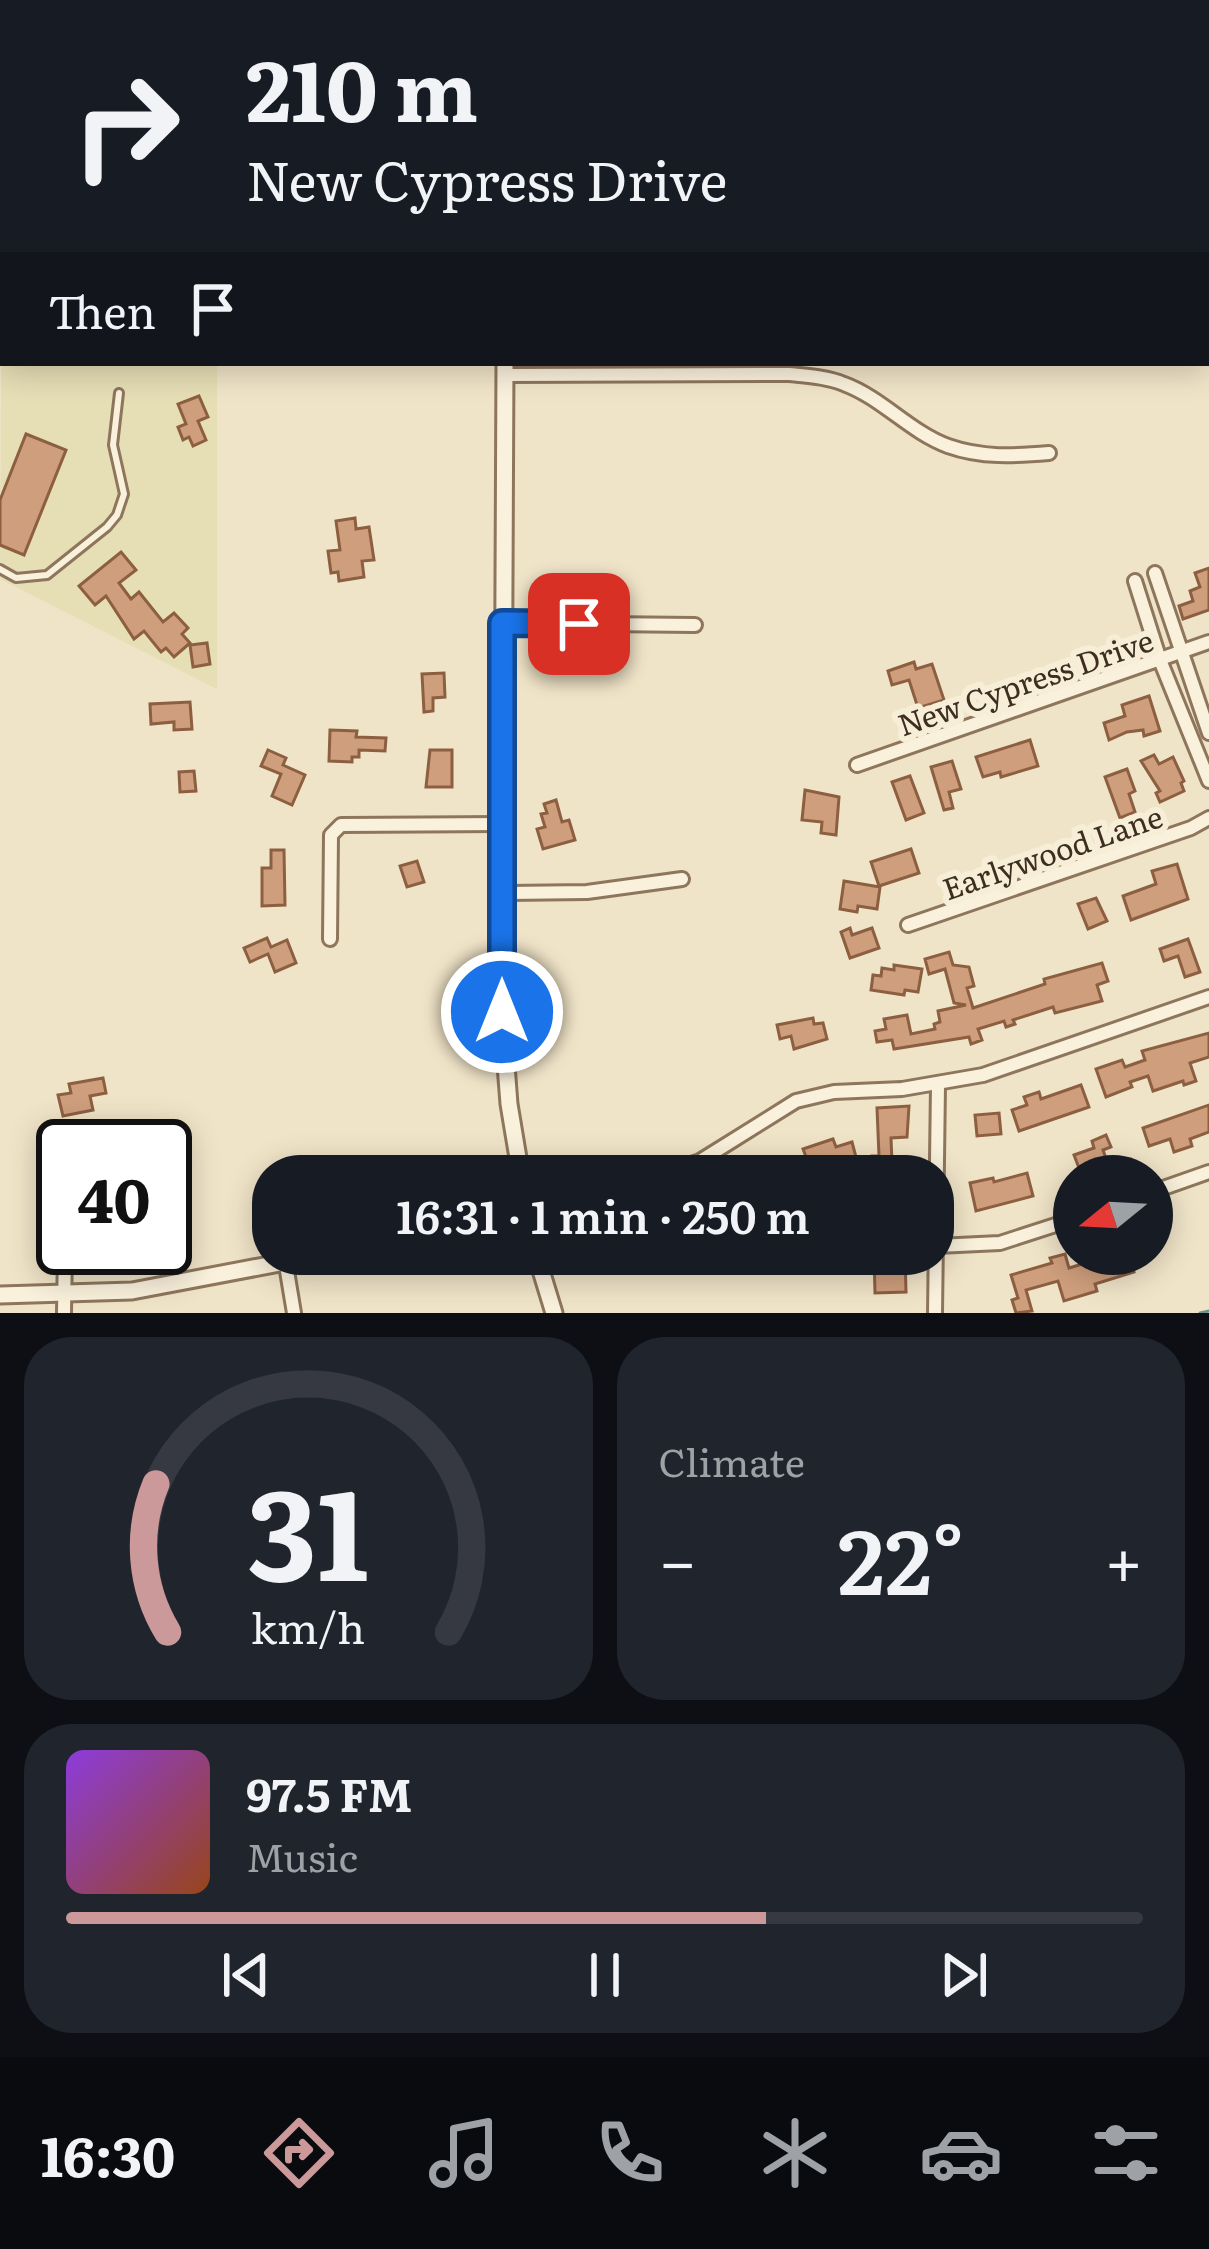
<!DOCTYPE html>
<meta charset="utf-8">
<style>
:root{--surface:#171b24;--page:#20242c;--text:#f1f3f6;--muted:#9ea1a6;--line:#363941;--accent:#cc999b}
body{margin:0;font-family:Literata,serif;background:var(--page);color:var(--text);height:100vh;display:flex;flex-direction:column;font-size:45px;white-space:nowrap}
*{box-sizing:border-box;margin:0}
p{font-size:39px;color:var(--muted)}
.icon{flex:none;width:66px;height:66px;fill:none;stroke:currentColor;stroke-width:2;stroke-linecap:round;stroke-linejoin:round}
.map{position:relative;height:1313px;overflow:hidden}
.side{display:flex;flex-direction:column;gap:24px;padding:24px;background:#0d0f14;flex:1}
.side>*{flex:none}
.banner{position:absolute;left:0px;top:0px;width:1209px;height:366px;box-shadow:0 6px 30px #0003;background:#171b24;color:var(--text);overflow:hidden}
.needle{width:78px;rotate:252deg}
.fabs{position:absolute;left:1053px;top:1155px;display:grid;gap:24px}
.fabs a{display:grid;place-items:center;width:120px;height:120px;border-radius:50%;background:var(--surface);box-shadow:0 6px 30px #0003;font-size:60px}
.speed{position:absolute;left:36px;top:1119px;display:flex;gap:24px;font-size:60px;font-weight:700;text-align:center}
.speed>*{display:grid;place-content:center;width:156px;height:156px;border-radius:50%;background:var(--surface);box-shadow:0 6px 30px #0003;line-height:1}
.speed .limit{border:6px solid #111;border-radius:18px;background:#fff;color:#111}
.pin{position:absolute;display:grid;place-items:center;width:102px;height:102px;color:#fff;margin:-51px;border-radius:24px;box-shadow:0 6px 18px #0006}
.me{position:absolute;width:132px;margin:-66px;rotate:0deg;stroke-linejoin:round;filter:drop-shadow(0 0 9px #0008)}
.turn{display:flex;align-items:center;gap:42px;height:252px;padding:0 48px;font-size:54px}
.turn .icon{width:156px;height:156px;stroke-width:2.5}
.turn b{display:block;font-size:84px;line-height:102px}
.then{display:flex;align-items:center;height:114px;padding:0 48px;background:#0003;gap:24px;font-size:45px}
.big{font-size:90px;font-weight:600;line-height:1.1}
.side .tile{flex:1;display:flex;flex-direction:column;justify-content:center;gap:18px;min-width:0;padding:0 42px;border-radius:48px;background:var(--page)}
.side .dial{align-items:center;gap:0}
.dial svg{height:312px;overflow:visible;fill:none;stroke:var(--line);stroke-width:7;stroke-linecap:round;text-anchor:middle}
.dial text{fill:var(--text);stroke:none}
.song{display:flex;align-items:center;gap:36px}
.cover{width:144px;height:144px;border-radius:18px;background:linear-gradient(135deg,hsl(270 70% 55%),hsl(20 70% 35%))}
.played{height:12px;border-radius:6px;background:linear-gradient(90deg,var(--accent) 65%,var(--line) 65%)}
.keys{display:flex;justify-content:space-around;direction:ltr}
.heat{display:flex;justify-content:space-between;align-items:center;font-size:66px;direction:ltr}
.side .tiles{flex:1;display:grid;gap:24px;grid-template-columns:1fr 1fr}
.tile:last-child{grid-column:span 2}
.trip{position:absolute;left:252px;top:1155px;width:702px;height:120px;border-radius:48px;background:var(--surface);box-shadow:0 6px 30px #0003;font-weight:600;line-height:120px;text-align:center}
.dock{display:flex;height:192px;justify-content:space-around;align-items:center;background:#090b0e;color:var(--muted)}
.dock .icon{width:84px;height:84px}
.dock .active{color:var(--accent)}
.dock b{font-size:54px;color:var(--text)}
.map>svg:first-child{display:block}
.farmland{fill:#e6deb5}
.green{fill:#c9cf9b}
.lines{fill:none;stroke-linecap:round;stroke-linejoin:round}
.stream{stroke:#6f938a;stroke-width:3}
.river{stroke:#a9c4bc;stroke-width:21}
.building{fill:#cf9f7d;stroke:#8d5f41;stroke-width:3}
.service-casing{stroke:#8d765c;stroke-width:12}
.minor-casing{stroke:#8d765c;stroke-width:18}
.tertiary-casing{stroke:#8d765c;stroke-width:21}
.service{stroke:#faf1dc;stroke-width:6}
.minor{stroke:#faf1dc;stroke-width:12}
.tertiary{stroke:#faf1dc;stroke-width:15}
.route-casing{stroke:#114b97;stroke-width:30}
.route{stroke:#1a73e8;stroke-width:21}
.labels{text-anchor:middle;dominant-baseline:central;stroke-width:12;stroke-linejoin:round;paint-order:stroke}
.street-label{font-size:30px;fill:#3d2e20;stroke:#f7eed8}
</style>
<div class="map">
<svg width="1209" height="1313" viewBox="0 0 1209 1313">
<rect width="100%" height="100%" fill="#f0e4c8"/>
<g class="farmland">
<polygon points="13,0 215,0 215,3 11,3"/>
<polygon points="3,20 3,363 217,363 217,689 0,579"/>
</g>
<polygon class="green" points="792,0 1209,0 1209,185 1206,185 1206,3"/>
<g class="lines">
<polyline class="stream" points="1200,1313 1209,1311"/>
<g class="river">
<polyline points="792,0 792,3"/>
<polyline points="1206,185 1209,185"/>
</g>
</g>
<g class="building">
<polygon points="199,396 208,417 198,421 206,440 193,446 189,437 183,440 178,427 186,424 178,404"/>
<polygon points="26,434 66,450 24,555 0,545 0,500"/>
<polygon points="355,518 356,529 369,527 374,560 362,561 364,577 339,581 338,572 331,573 328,551 340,550 336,521"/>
<polygon points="121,552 136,570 119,583 131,599 139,592 163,622 174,613 188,628 182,634 190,643 174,657 166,648 161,652 144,631 134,639 106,596 95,605 79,586"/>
<polygon points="1209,568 1209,610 1183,619 1179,606 1193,601 1190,591 1200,587 1195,573"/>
<polygon points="207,643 210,664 193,667 190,645"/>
<polygon points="914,662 916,669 932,664 944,700 918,708 909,680 892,685 888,671"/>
<polygon points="444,673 445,697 433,698 433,711 424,712 422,674"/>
<polygon points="1149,696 1160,731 1144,736 1143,730 1127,732 1109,740 1104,723 1125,716 1122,705"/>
<polygon points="190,702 192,729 174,730 174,722 151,724 150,704"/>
<polygon points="330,730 357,731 356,737 386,738 385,751 359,750 359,757 352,757 352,762 329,761"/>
<polygon points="1030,740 1038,766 1001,777 1000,772 983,777 976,757"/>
<polygon points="268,750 286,758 283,765 305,775 292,805 272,796 281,774 261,766"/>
<polygon points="430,750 452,750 452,787 426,787"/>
<polygon points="1154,755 1159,764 1173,757 1184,781 1181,783 1184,791 1160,802 1156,793 1160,791 1141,761"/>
<polygon points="952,761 961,789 949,792 953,808 944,810 931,767"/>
<polygon points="1127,769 1135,791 1129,794 1135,812 1120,818 1105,777"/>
<polygon points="194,771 196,791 180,792 179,772"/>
<polygon points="910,776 924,813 906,820 892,782"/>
<polygon points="805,790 839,797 836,835 821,833 822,822 802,820"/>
<polygon points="556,800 562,822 569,820 575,840 543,849 537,829 545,827 541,814 547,813 544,804"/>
<polygon points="911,849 919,873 879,886 871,862"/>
<polygon points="271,850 284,850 285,905 262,906 262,868 271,868"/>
<polygon points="417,861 424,882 407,887 400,866"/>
<polygon points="1177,864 1188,899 1131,920 1123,896 1156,884 1152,871"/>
<polygon points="844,881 880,887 877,909 858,906 857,912 840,909"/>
<polygon points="1096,898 1107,921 1088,929 1078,904"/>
<polygon points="850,928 852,935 872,928 879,948 850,958 841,932"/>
<polygon points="267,938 271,947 287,940 296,963 275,972 268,954 250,962 244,948"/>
<polygon points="1188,939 1200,972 1185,977 1178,956 1164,961 1160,949"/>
<polygon points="949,952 953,965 969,967 974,986 967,988 973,1008 1045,984 1044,979 1102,963 1108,981 1097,985 1102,1001 1055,1013 1053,1007 1013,1020 1015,1024 1006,1027 1004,1021 978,1029 982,1040 971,1044 969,1037 894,1049 892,1040 877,1042 875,1031 886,1029 884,1019 907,1015 911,1034 935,1029 934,1024 940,1022 938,1011 966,1005 954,1003 945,969 929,974 925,959"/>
<polygon points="894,965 922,969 918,992 905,990 904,995 871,990 873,975 881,976 882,968 894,970"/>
<polygon points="813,1018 814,1024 823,1023 827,1039 794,1049 791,1036 780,1039 777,1025"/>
<polygon points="1209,1033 1209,1057 1190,1063 1196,1081 1184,1085 1183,1081 1153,1091 1148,1076 1130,1082 1132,1087 1106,1097 1096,1069 1122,1060 1125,1067 1145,1060 1142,1051"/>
<polygon points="103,1078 106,1093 90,1096 93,1110 63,1116 58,1095 71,1093 69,1084"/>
<polygon points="1081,1085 1089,1107 1019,1131 1012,1110 1027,1105 1024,1097 1039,1092 1041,1099"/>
<polygon points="1209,1105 1209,1132 1190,1139 1192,1146 1174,1152 1170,1139 1149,1146 1143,1128"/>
<polygon points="909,1106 907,1137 891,1138 892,1163 908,1162 909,1176 873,1173 872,1156 879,1156 877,1108"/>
<polygon points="999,1113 1001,1134 977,1136 975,1115"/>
<polygon points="1106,1135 1111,1147 1103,1150 1111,1173 1082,1176 1074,1155 1094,1148 1092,1141"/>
<polygon points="833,1139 836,1147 852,1142 856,1157 810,1167 803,1149"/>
<polygon points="1027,1173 1033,1196 976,1211 970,1183 993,1178 994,1182"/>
<polygon points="874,1254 905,1254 906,1292 875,1293"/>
<polygon points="1065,1254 1069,1268 1115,1254 1129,1254 1134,1272 1095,1284 1097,1291 1064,1301 1058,1281 1026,1290 1032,1311 1016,1313 1012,1300 1018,1298 1011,1275 1052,1263 1050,1258"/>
</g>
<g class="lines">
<g class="service-casing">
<polyline id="service" points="0,569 16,578 47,575 107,527 117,515 124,494 113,445 119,393"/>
</g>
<g class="minor-casing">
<g id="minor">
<path d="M 504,375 L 789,374 C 808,376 827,377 844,384 C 882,398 910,432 948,446 C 982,458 1014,456 1049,453"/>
<polyline points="1155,573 1209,733"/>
<polyline points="1135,581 1160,660 1209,781"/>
<polyline points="502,623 695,625"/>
<polyline points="857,765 1209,642"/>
<polyline points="501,893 587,892 682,879"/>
<polyline points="908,925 1191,828 1209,818"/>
<polyline points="330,939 331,835 341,825 502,824"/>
<polyline points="654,1176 700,1161 796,1101 834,1092 902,1089 983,1075 1209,997"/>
<polyline points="1152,1192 1209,1172"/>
<polyline points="937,1246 1000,1243 1074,1219"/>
<polyline points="286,1265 294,1313"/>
<polyline points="64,1313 65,1248"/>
<polyline points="935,1313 938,1085"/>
</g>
</g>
<g class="tertiary-casing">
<g id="tertiary">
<polyline points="518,0 518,3"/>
<polyline points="505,363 502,1013 509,1104 521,1176"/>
<polyline points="536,1254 554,1313"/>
<polyline points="0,1295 132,1291 327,1254"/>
</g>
</g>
<use href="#service" class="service"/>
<use href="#minor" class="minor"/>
<use href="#tertiary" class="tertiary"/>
</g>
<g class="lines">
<g class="route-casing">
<polyline id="route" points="502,1012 502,623 579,624"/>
</g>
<use href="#route" class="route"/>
</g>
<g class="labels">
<g class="street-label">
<text transform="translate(1025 681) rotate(-19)">New Cypress Drive</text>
<text transform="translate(1052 851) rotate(-19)">Earlywood Lane</text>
</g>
</g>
</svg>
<div class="fabs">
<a><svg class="needle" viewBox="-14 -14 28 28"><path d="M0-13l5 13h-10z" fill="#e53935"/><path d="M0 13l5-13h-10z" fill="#9ea1a6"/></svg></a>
</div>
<div class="speed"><div class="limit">40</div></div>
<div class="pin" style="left:579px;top:624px;background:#d93025"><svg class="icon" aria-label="arrive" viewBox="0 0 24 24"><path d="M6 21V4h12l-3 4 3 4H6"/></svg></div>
<svg class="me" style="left:502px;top:1012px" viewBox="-20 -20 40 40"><circle r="17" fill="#1a73e8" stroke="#fff" stroke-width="3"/><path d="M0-11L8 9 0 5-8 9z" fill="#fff"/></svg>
<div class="trip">16:31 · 1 min · 250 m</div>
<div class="banner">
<div class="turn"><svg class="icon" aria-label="right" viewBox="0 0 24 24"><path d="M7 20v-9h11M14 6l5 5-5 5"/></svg><div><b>210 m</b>New Cypress Drive</div></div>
<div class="then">Then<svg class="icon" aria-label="arrive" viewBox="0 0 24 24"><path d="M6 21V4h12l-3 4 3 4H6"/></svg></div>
</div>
</div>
<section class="side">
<div class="tiles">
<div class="tile dial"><svg viewBox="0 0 100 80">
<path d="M14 69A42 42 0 1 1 86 69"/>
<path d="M14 69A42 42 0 0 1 11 31" stroke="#cc999b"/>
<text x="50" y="56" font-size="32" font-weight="700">31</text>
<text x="50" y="72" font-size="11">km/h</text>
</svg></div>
<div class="tile"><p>Climate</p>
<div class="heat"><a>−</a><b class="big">22°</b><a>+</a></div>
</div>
<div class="tile">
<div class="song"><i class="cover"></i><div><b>97.5 FM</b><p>Music</p></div></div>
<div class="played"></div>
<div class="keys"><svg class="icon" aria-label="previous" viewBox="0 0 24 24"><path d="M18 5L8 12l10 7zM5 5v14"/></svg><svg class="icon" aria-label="pause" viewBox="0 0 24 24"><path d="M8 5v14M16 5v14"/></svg><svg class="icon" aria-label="next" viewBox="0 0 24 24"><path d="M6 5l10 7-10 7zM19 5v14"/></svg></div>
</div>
</div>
</section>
<nav class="dock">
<b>16:30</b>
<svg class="icon active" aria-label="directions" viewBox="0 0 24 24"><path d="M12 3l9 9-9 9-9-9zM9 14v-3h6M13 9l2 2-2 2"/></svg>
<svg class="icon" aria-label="music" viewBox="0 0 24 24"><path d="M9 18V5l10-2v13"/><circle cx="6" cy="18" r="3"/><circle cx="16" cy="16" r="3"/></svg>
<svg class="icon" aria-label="phone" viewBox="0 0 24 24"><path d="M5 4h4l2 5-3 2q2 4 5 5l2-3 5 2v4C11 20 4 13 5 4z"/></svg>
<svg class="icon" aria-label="climate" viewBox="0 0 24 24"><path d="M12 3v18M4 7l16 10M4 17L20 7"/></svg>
<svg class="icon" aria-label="car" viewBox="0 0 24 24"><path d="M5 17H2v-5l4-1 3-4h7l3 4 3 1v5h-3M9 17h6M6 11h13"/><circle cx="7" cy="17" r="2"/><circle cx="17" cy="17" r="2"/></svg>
<svg class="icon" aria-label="filters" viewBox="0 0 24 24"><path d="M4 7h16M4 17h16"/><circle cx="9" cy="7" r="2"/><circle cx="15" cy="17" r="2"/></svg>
</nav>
